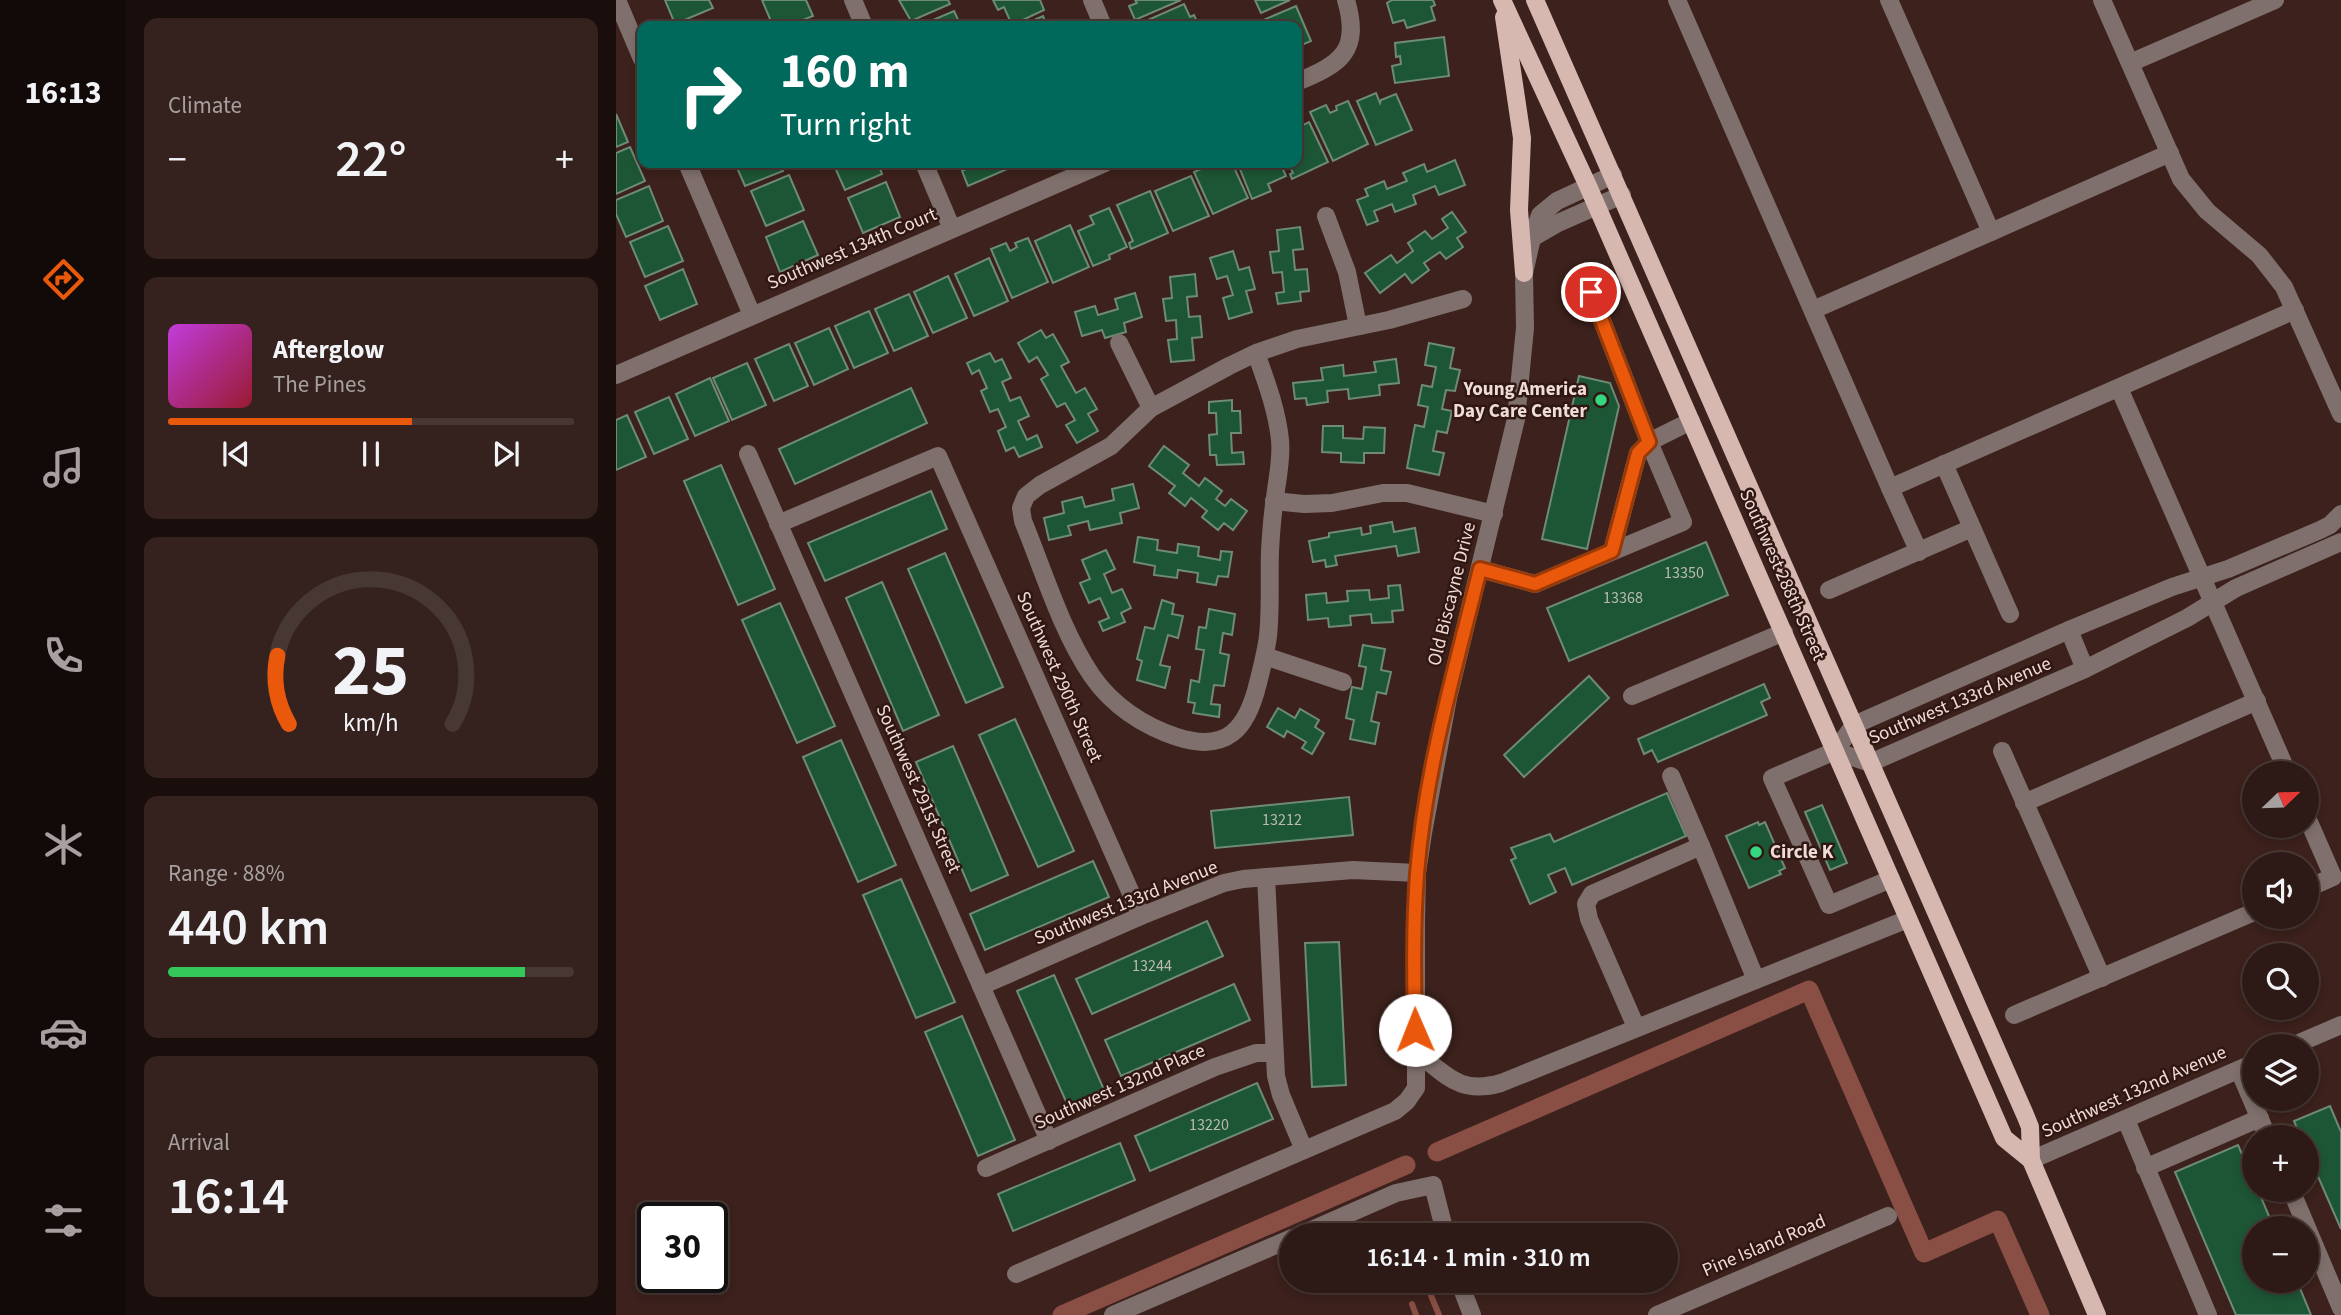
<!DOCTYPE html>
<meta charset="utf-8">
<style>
:root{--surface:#2d1915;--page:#35221e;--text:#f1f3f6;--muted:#a7a0a0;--line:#483834;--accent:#ea580c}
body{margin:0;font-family:"Source Sans 3",sans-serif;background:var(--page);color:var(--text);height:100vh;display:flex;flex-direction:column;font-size:26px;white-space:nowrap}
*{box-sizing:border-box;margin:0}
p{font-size:23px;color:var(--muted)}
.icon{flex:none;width:38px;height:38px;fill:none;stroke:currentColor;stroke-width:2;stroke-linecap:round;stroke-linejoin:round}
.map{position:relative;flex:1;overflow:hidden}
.details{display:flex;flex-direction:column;gap:18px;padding:18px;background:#190e0c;width:490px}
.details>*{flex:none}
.banner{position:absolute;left:21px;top:21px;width:665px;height:147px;border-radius:14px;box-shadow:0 4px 10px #0003,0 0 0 2px var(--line);background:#00695c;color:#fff;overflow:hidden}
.needle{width:46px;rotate:67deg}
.buttons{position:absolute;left:1626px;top:761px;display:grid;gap:14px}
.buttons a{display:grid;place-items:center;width:77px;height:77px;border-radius:50%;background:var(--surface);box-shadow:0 4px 10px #0003,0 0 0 2px var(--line);font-size:35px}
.speed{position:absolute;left:21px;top:1202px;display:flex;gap:14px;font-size:35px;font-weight:700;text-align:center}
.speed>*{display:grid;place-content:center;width:91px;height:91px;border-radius:50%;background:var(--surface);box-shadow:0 4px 10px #0003,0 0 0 2px var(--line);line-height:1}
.speed .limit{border:4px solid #111;border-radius:10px;background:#fff;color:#111}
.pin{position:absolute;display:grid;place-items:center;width:60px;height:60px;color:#fff;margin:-30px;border:4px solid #fff;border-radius:50%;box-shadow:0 2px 7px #0007}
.me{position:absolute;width:77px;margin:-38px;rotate:359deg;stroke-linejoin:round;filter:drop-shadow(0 0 5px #0008)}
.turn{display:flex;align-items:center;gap:24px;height:147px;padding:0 28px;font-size:32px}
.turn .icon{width:91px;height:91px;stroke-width:2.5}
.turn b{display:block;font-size:49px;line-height:60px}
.big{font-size:52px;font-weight:600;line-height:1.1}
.details .tile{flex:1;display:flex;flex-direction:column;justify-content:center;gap:10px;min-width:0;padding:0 24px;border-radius:14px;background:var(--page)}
.details .dial{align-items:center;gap:0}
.dial svg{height:182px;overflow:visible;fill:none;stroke:var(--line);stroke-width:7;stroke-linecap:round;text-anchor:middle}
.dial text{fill:var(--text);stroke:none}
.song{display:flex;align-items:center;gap:21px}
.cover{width:84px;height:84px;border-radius:10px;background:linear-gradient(135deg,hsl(290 70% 55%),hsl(350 70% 35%))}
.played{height:7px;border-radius:4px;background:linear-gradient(90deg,var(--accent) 60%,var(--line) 60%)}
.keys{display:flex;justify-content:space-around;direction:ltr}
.heat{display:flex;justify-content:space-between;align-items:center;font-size:38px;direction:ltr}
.charge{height:10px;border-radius:5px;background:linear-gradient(90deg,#34c759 88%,var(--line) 0)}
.trip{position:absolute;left:663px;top:1223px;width:399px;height:70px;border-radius:35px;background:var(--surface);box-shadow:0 4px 10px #0003,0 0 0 2px var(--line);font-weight:600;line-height:70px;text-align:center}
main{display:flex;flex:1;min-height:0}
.tab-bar{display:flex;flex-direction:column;width:126px;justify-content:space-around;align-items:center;background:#120a08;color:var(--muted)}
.tab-bar .icon{width:49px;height:49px}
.tab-bar .selected{color:var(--accent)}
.tab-bar b{font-size:32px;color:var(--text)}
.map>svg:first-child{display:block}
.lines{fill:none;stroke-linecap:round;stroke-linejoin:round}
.stream{stroke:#894e44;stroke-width:6}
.canal{stroke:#894e44;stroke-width:19}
.building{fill:#1d5635;stroke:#6e8b77;stroke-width:2}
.minor{stroke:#7f706d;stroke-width:18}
.major{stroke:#d7b8b1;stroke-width:18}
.route-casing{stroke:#983908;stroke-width:18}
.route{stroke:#ea580c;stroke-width:12}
.poi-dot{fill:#33d881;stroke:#311712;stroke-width:2.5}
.labels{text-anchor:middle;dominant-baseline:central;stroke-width:5;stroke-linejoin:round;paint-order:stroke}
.number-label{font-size:16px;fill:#babaaf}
.street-label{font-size:19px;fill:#efdcd8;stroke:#311712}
.poi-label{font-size:19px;font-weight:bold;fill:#efdcd8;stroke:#311712;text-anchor:end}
</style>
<main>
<nav class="tab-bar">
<b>16:13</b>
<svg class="icon selected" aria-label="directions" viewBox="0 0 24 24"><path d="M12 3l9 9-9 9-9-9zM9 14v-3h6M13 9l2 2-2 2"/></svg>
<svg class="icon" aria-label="music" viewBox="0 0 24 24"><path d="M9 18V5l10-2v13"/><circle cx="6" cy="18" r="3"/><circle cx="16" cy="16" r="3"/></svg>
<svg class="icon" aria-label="phone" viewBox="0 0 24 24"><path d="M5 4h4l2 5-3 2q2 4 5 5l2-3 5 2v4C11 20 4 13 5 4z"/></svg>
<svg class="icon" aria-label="climate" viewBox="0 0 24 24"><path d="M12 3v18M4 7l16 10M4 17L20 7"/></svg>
<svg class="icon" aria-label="car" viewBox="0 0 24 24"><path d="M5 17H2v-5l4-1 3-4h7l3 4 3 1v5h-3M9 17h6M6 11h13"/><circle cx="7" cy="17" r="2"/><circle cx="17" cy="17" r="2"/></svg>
<svg class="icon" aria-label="filters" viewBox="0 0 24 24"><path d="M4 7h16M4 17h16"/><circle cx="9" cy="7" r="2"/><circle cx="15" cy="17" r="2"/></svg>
</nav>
<section class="details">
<div class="tile"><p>Climate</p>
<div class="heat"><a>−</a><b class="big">22°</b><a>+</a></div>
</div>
<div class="tile">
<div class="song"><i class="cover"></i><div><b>Afterglow</b><p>The Pines</p></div></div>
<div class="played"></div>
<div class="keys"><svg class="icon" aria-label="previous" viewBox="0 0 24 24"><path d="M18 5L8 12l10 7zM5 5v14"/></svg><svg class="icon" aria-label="pause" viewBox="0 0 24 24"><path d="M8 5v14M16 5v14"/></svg><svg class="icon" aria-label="next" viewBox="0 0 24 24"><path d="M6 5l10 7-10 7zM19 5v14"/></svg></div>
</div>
<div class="tile dial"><svg viewBox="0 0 100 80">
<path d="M14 69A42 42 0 1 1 86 69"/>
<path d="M14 69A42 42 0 0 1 9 39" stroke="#ea580c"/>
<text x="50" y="56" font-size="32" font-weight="700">25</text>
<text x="50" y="72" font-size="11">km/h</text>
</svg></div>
<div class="tile"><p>Range · 88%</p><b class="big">440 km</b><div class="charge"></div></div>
<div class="tile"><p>Arrival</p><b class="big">16:14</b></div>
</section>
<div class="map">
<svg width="1725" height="1315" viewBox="0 0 1725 1315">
<rect width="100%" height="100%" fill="#3c211c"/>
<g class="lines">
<g class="stream">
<polyline points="765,1233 784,1224 789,1236"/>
<polyline points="809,1281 823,1315"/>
<polyline points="796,1304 800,1315"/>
</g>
<g class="canal">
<polyline points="821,1152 1193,990 1308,1253 1382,1220 1424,1315"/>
<polyline points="446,1315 790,1165"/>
</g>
</g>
<g class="building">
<polygon points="49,0 93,0 97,8 59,24"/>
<polygon points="146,0 190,0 197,16 172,26 157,26"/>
<polygon points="283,0 332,0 334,4 295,21"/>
<polygon points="377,0 424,0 428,10 396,25 388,7 382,10"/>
<polygon points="519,0 565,0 519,20 513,6 521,3"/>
<polygon points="639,0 674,0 645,13"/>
<polygon points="776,0 817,0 819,5 815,7 819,20 791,28 788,20 777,23 771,3"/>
<polygon points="568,4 574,17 578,15 583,26 526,26 525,23"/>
<polygon points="680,6 695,41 681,47 681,26 639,26 638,24"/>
<polygon points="338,11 345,26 303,26"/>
<polygon points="427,16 431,26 404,26"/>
<polygon points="828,37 833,76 779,83 776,66 785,64 784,56 780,57 779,43"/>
<polygon points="760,93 764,103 765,100 780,94 796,130 760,145 741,101"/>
<polygon points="732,101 752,144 717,161 694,112 710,105 714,113 721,110 720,106"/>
<polygon points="0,114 12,142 0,147"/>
<polygon points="693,122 712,162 676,179 674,174 677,173 672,163 681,163 681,128"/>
<polygon points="14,147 29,181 0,194 0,153"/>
<polygon points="839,160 849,185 823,195 819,186 797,195 800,204 779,212 776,204 758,211 762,221 751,225 741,200 752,196 749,189 768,181 771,189 791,181 787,173 808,164 811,172"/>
<polygon points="119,163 163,163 167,171 129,186"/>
<polygon points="217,163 262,163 266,174 229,190"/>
<polygon points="353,163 405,163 352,186 346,171 354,167"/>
<polygon points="599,163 616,163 632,198 597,214 578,172"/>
<polygon points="625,163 664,163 670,176 652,184 655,191 636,199 622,164"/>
<polygon points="173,175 188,210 150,226 135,191"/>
<polygon points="575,176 593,216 557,231 539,191"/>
<polygon points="270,182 284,217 247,233 232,198"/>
<polygon points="33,186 47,221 10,237 0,214 0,200"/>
<polygon points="534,191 552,233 515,249 513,243 517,241 501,205"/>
<polygon points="493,208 511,247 493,255 494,259 477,266 462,231 478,224 474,216"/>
<polygon points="836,212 850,232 841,238 847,247 830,259 824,252 808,263 813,270 796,283 789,274 764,293 749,273 775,255 781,263 797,251 792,243 809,231 816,239 832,228 826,219"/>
<polygon points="187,221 202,255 164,272 150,237"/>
<polygon points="454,225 473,267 437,283 419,241"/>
<polygon points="52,226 67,261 29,277 14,242"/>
<polygon points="684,227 687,249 677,250 679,270 691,269 693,291 684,292 685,301 662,304 660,293 668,292 666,272 657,273 654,252 663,251 661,230"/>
<polygon points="412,238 432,282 396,298 375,249 390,243 394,251 401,247 399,243"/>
<polygon points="617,251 623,270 633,267 639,289 630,291 636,312 613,319 607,298 617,295 611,276 601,279 594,258"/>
<polygon points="373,258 392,301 358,316 339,274"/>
<polygon points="67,269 81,304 44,320 29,286"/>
<polygon points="579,274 581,296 571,297 573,317 584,316 586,337 576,338 578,360 555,362 552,340 561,339 560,320 550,321 547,299 556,298 554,277"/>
<polygon points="332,276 351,318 317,333 298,292"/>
<polygon points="519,293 526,317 508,323 510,332 489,338 486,330 466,336 459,312 479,306 482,315 502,309 499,299"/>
<polygon points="293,294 312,336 278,351 259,309"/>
<polygon points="253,311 272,353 238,368 219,326"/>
<polygon points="213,328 232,369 198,385 179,343"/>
<polygon points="425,330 430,338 437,334 453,362 445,366 460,393 469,388 481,409 472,414 482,431 461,443 450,425 459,420 449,403 441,407 425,379 432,375 421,357 413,362 402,343"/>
<polygon points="813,343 838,348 834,368 844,370 839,391 830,390 826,409 836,411 831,433 821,431 817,451 828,453 823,475 791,468 799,425 808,427 812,407 802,405 806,385 816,387 820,367 809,365"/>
<polygon points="173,344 192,386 158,401 139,359"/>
<polygon points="374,353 379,362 386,359 395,378 386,382 394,401 404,397 413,416 402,421 411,440 421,435 426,447 403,457 398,447 390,451 382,431 390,427 382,409 374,412 365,391 371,388 363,370 356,374 351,363"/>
<polygon points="780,359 783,383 763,385 764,395 733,399 732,389 711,391 712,402 691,405 690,398 679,399 677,383 707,380 705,368 727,365 728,376 760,372 758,362"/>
<polygon points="131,363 150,405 116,420 97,378"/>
<polygon points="963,376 994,383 1003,406 971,549 926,539"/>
<polygon points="94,378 113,421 79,436 60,394"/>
<polygon points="295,388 311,423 179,484 163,449"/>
<polygon points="53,397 72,439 38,454 19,412"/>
<polygon points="616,400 616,411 624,411 625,433 615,433 616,453 627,452 628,464 601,465 600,455 594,455 593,435 601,434 600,413 593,413 593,402"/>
<polygon points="11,415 30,457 0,470 0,420"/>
<polygon points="707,426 727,426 727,438 747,439 748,427 769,428 768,453 748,453 748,463 725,462 725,453 706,452"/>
<polygon points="548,446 573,465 567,473 583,486 589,478 606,491 600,499 609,506 615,499 631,511 617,530 608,523 602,530 586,517 591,511 575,498 569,506 553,493 559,486 533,466"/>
<polygon points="105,465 159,589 122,605 68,481"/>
<polygon points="517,484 523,508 504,513 506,523 474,530 472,521 452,526 455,535 433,540 428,518 448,513 446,502 466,497 469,507 498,500 496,489"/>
<polygon points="315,491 331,529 209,581 192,543"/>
<polygon points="776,522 778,532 799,528 803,552 782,556 780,546 719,556 721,565 710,567 709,560 697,562 693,541 713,537 713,533 745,528 746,535 755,533 754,526"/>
<polygon points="522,537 542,540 541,550 561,553 562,544 583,547 582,556 604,560 605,551 616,552 612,577 602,576 600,585 581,582 582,573 562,570 561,578 538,575 539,566 518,562"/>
<polygon points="1090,542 1112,595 953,661 931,608"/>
<polygon points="490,550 499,569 488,574 496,593 506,589 515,608 505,613 509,622 487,631 483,622 493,618 484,598 473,603 464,583 474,579 466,560"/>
<polygon points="329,553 387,687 350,703 292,569"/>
<polygon points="266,582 323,715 287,731 230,598"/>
<polygon points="784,585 787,610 776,611 777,622 756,623 755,614 734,616 735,625 713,627 712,618 692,620 690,595 710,593 711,603 732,601 731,591 753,590 754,600 773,598 772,586"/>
<polygon points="546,600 558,604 556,614 567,616 562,638 552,635 544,665 554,667 549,688 521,680 526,661 521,659 529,627 538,629"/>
<polygon points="164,603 219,726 181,743 126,620"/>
<polygon points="593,609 619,614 616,635 607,633 604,653 613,655 608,686 598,685 595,704 604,705 603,717 577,713 579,703 572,702 575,680 583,682 588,650 580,649 583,627 590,628"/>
<polygon points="747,645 769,649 765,670 775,672 770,694 761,692 755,721 763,723 759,744 734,739 738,720 730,718 736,687 746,689 750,667 743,666"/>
<polygon points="973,676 993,698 908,777 888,755"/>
<polygon points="1148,684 1154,698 1145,702 1151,715 1042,762 1036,750 1028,754 1022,739"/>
<polygon points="662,708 679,718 684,709 703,720 699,727 708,733 696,754 686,748 690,742 671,731 668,737 651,727"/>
<polygon points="399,719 458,851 422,867 363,735"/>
<polygon points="225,740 280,865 242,882 187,757"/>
<polygon points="337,746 392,875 355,891 300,762"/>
<polygon points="1051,793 1070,836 956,885 949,868 932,875 940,892 914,904 895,860 900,858 895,848 934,834 938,842"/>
<polygon points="733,797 737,835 599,848 595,811"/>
<polygon points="1206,805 1231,863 1214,870 1189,812"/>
<polygon points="1142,822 1143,825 1149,822 1169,868 1163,871 1165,874 1133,888 1110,836"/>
<polygon points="477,861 493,897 369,950 354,914"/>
<polygon points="285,879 339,1002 300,1018 247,895"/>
<polygon points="591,921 607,956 476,1014 460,979"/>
<polygon points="723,942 730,1085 696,1087 689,943"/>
<polygon points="438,975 492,1099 456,1115 401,991"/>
<polygon points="618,984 634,1020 505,1076 489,1040"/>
<polygon points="346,1016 399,1140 362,1156 309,1032"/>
<polygon points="641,1083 657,1119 534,1171 519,1136"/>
<polygon points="1714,1106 1725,1132 1725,1229 1690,1149 1690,1138 1685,1138 1678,1121"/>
<polygon points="504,1143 519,1180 397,1231 382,1194"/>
<polygon points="1622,1145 1638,1182 1638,1190 1642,1190 1658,1228 1638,1228 1638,1281 1681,1281 1695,1315 1620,1315 1559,1172"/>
</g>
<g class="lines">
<g class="minor">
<polyline points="1,0 26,59"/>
<polyline points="237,0 248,26"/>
<polyline points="476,0 487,26"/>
<polyline points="1061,0 1274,488"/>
<polyline points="1486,0 1565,179 1591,211 1643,255 1668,287 1725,414"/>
<polyline points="1514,63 1659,0"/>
<path d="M 681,82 C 725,64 745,51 730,0"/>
<polyline points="71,163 136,315"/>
<polyline points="308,163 336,229"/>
<polyline points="710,216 731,272 742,326"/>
<polyline points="1375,232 1554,153"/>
<polyline points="916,238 942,223 1006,195"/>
<polyline points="1197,310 1375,232 1273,0"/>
<polyline points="503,343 535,408"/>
<path d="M 640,353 C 650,381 661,410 664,440 C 666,460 661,479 659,498 C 656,516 655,533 654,551 C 653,579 655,608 652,636 C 650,652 646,667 642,683 C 631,729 611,753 561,737 C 527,726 496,705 476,676 C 445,630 428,572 407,521 L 405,508 L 410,496 L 424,485 L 495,446 L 535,408 L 613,366 L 640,353 L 681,339 L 773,320 L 847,299"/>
<polyline points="0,375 489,163"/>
<polyline points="1503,388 1672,774"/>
<polyline points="132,454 433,1141"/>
<polyline points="1328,464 1394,614"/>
<polyline points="658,501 688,504 716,503 767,493 791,493 878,514"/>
<polyline points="162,524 322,456 525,916"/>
<polyline points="996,551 1022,453 1033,442 1075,421"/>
<polyline points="1303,552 1274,488 1679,310"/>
<polyline points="864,569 919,584 1067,522 1033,442 975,292"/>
<polyline points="1213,590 1356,528"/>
<polyline points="1453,630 1469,669"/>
<polyline points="649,656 727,682"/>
<polyline points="1016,696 1168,632"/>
<polyline points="1219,751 1238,725 1453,630 1556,587 1612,569 1704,530 1714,525 1725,514"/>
<polyline points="1219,751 1254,763 1469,669 1571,618 1620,588 1725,542"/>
<polyline points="1219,751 1156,778 1213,905 1275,879"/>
<polyline points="1386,751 1486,978"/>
<polyline points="1055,776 1085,846"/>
<polyline points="1408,803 1641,701"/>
<polyline points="1690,815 1717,877 1690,889"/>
<polyline points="650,877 660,1076 665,1095 688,1150"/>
<polyline points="1140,980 1292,919"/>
<polyline points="365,986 525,916 608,883 627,879 737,870 801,873"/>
<polyline points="1398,1015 1638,912"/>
<polyline points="1676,1046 1725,1025"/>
<path d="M 800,1052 C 831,1075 843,1095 885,1083 L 1140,980 L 1085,846 L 976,894 L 970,904 L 973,919 L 1020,1027"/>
<polyline points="1623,1070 1652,1138"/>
<polyline points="1510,1120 1592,1315"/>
<polyline points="1415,1160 1638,1063"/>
<polyline points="370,1168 599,1067 640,1053 658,1053"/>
<polyline points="1529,1168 1644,1118"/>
<polyline points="1675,1190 1725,1308"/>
<polyline points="682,1236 780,1193 817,1185 830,1236"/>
<polyline points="400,1274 779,1111 791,1101 800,1088 800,922 801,873 807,833 832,698 900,419 909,328 908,273 916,238 924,215 941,201 997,175"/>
<polyline points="843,1281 856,1315"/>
<polyline points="497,1315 676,1238"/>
<polyline points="1041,1315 1272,1216"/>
</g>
<g class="major">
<polyline points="886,0 972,186 1388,1138 1415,1160"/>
<polyline points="919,0 1410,1117 1414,1127 1415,1160 1481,1315"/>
<polyline points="888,17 906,138 903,210 908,273"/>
</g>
</g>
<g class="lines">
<g class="route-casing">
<path id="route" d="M 799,1030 C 798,978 797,926 801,874 C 809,771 839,669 864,569 L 919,584 L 996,551 L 1022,453 L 1033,442 L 975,292"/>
</g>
<use href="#route" class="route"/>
</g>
<g class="poi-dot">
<circle cx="985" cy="400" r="7"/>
<circle cx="1140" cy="852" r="7"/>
</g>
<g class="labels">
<g class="number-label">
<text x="1068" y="573">13350</text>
<text x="1007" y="598">13368</text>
<text x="666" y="820">13212</text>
<text x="536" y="966">13244</text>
<text x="593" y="1125">13220</text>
</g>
<g class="street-label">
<text transform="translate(236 249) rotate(-23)">Southwest 134th Court</text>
<text transform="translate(1166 575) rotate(66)">Southwest 288th Street</text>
<text transform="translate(836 594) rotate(-76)">Old Biscayne Drive</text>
<text transform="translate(443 677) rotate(66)">Southwest 290th Street</text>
<text transform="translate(1344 701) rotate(-23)">Southwest 133rd Avenue</text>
<text transform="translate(302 789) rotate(66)">Southwest 291st Street</text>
<text transform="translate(510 903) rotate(-22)">Southwest 133rd Avenue</text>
<text transform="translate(504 1087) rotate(-24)">Southwest 132nd Place</text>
<text transform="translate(1518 1092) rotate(-24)">Southwest 132nd Avenue</text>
<text transform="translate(1148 1246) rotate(-23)">Pine Island Road</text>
</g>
<g class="poi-label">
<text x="971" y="389">Young America<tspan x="971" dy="22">Day Care Center</tspan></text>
<text x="1154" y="852" text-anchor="start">Circle K</text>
</g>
</g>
</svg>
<div class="buttons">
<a><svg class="needle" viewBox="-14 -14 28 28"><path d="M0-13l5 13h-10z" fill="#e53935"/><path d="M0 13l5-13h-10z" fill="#a7a0a0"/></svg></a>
<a><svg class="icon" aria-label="sound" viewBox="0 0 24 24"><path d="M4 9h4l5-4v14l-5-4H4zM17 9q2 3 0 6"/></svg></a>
<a><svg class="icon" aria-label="search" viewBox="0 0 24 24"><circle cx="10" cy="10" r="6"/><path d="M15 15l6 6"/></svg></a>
<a><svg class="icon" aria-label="layers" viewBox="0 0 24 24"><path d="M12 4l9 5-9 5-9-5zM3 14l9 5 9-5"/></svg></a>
<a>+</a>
<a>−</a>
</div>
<div class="speed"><div class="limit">30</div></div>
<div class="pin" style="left:975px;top:292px;background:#d93025"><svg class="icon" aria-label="arrive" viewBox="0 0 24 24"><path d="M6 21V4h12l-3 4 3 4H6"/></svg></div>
<svg class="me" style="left:799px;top:1030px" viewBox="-20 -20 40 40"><circle r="19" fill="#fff"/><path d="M0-13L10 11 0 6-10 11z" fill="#ea580c"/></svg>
<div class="trip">16:14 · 1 min · 310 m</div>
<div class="banner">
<div class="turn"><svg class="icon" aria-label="right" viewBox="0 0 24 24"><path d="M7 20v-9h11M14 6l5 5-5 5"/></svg><div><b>160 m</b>Turn right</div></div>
</div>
</div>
</main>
